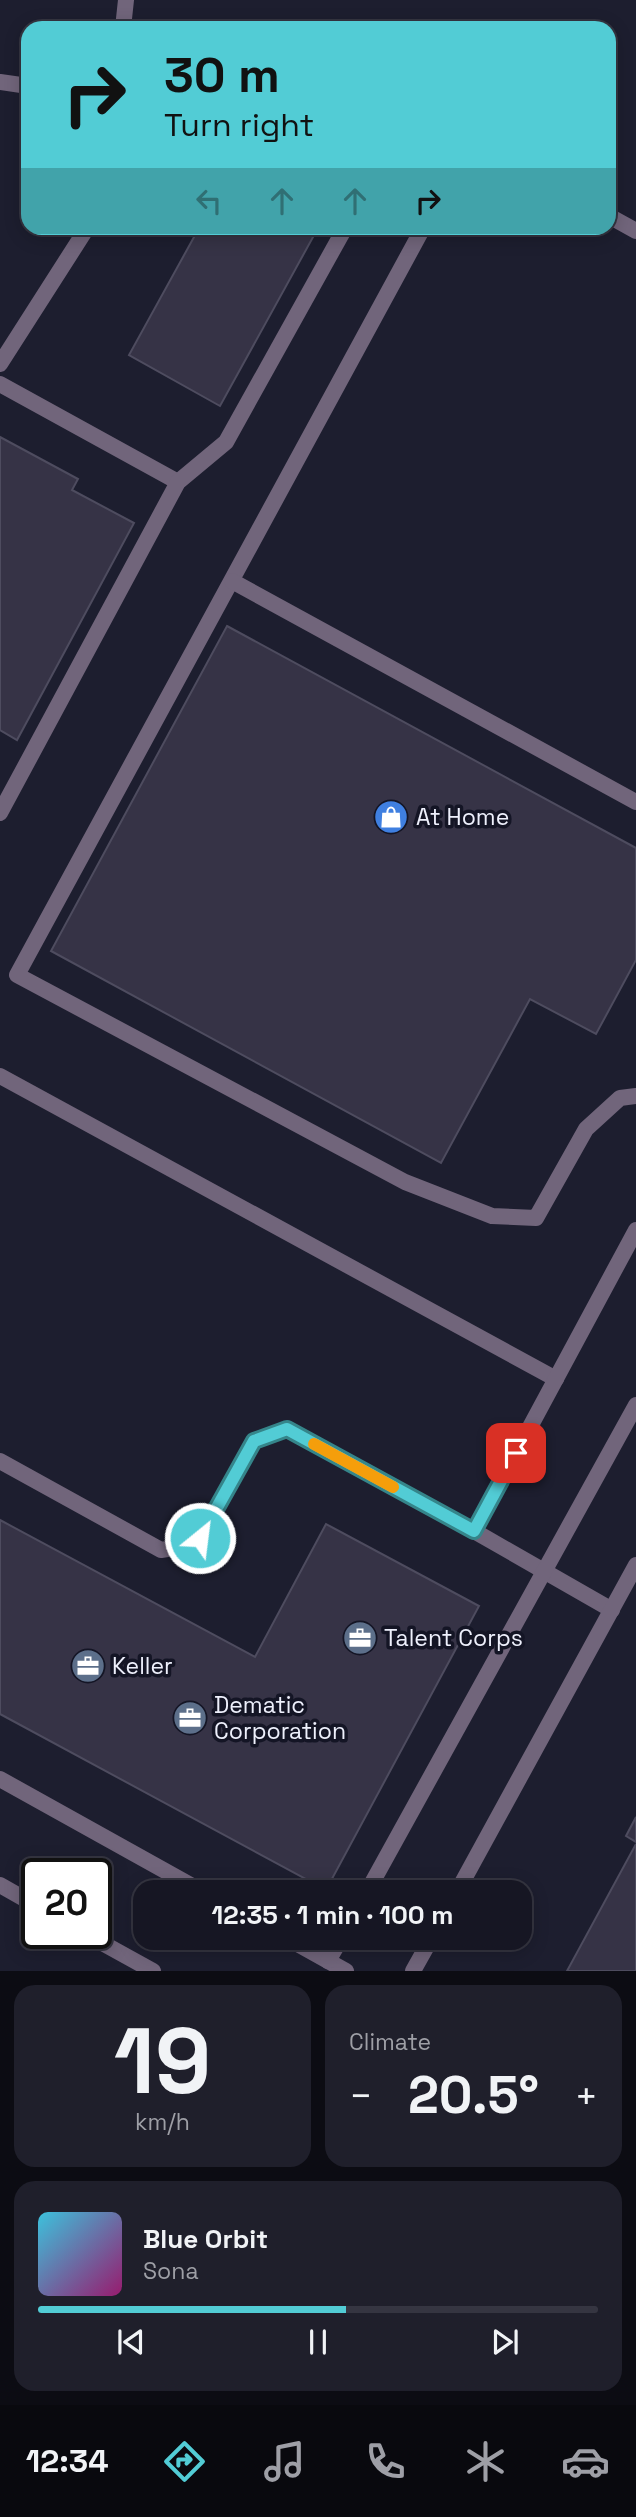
<!DOCTYPE html>
<meta charset="utf-8">
<style>
:root{--surface:#161623;--page:#1f1f2b;--text:#f1f3f6;--muted:#9e9fa6;--line:#353541;--accent:#52ccd5}
body{margin:0;font-family:"Space Grotesk",sans-serif;background:var(--page);color:var(--text);height:100vh;display:flex;flex-direction:column;font-size:26px;white-space:nowrap}
*{box-sizing:border-box;margin:0}
p{font-size:23px;color:var(--muted)}
.icon{flex:none;width:38px;height:38px;fill:none;stroke:currentColor;stroke-width:2;stroke-linecap:round;stroke-linejoin:round}
.map{position:relative;height:1971px;overflow:hidden}
.sheet{display:flex;flex-direction:column;gap:14px;padding:14px;background:#0c0c13;flex:1}
.sheet>*{flex:none}
.hud{position:absolute;left:21px;top:21px;width:595px;height:214px;border-radius:21px;box-shadow:0 4px 18px #0003,0 0 0 2px var(--line);background:#52ccd5;color:#111;overflow:hidden}
.speed{position:absolute;left:21px;top:1858px;display:flex;gap:14px;font-size:35px;font-weight:700;text-align:center}
.speed>*{display:grid;place-content:center;width:91px;height:91px;border-radius:50%;background:var(--surface);box-shadow:0 4px 18px #0003,0 0 0 2px var(--line);line-height:1}
.speed .limit{border:4px solid #111;border-radius:10px;background:#fff;color:#111}
.pin{position:absolute;display:grid;place-items:center;width:60px;height:60px;color:#fff;margin:-30px;border-radius:14px;box-shadow:0 4px 10px #0006}
.me{position:absolute;width:77px;margin:-38px;rotate:29deg;stroke-linejoin:round;filter:drop-shadow(0 0 5px #0008)}
.turn{display:flex;align-items:center;gap:24px;height:147px;padding:0 28px;font-size:32px}
.turn .icon{width:91px;height:91px;stroke-width:2.5}
.turn b{display:block;font-size:49px;line-height:60px}
.lanes{display:flex;align-items:center;height:66px;padding:0 28px;background:#0003;justify-content:center;gap:35px;direction:ltr}
.lanes .off{opacity:.35}
.big{font-size:52px;font-weight:600;line-height:1.1}
.sheet .tile{flex:1;display:flex;flex-direction:column;justify-content:center;gap:10px;min-width:0;padding:0 24px;border-radius:21px;background:var(--page)}
.sheet .dial{align-items:center;gap:0}
.dial b{font-size:91px;line-height:1}
.song{display:flex;align-items:center;gap:21px}
.cover{width:84px;height:84px;border-radius:10px;background:linear-gradient(135deg,hsl(190 70% 55%),hsl(320 70% 35%))}
.played{height:7px;border-radius:4px;background:linear-gradient(90deg,var(--accent) 55%,var(--line) 55%)}
.keys{display:flex;justify-content:space-around;direction:ltr}
.heat{display:flex;justify-content:space-between;align-items:center;font-size:38px;direction:ltr}
.sheet .tiles{flex:1;display:grid;gap:14px;grid-template-columns:1fr 1fr}
.tile:last-child{grid-column:span 2}
.trip{position:absolute;left:133px;top:1880px;width:399px;height:70px;border-radius:21px;background:var(--surface);box-shadow:0 4px 18px #0003,0 0 0 2px var(--line);font-weight:600;line-height:70px;text-align:center}
.menu{display:flex;height:112px;justify-content:space-around;align-items:center;background:#09090e;color:var(--muted)}
.menu .icon{width:49px;height:49px}
.menu .selected{color:var(--accent)}
.menu b{font-size:32px;color:var(--text)}
.map>svg:first-child{display:block}
.building{fill:#363346;stroke:#4e4c5f;stroke-width:2}
.lines{fill:none;stroke-linecap:round;stroke-linejoin:round}
.lane{stroke:#71657b;stroke-width:16}
.route-casing{stroke:#35858a;stroke-width:18}
.route{stroke:#52ccd5;stroke-width:12}
.slow{stroke:#f59e0b;stroke-width:12}
.labels{text-anchor:middle;dominant-baseline:central;stroke-width:7;stroke-linejoin:round;paint-order:stroke}
.poi-label{font-size:23px;fill:#eef0fc;stroke:#141525;text-anchor:start}
</style>
<div class="map">
<svg width="636" height="1971" viewBox="0 0 636 1971">
<rect width="100%" height="100%" fill="#1d1e2f"/>
<g class="building">
<polygon points="199,228 318,228 220,406 129,355"/>
<polygon points="0,437 78,479 72,490 134,523 17,740 0,730"/>
<polygon points="227,626 636,848 636,960 596,1034 530,999 441,1163 51,951"/>
<polygon points="0,1520 255,1657 326,1524 479,1606 326,1890 0,1714"/>
<polygon points="636,1817 636,1842 626,1836"/>
<polygon points="636,1844 636,1971 567,1971"/>
</g>
<g class="lines">
<g class="lane">
<polyline points="123,28 126,0"/>
<polyline points="0,82 28,86"/>
<polyline points="609,216 636,231"/>
<polyline points="423,228 17,975 405,1182 492,1216 536,1218 586,1129 620,1098 636,1096"/>
<polyline points="0,364 87,228"/>
<polyline points="0,384 178,482"/>
<polyline points="232,581 636,802"/>
<polyline points="0,813 178,482 226,442 345,228"/>
<polyline points="0,1076 556,1379"/>
<polyline points="0,1461 161,1550 180,1547 200,1538 254,1441 287,1429 474,1531"/>
<polyline points="612,1610 474,1531 636,1230"/>
<polyline points="0,1779 203,1892"/>
<polyline points="0,1885 37,1906"/>
<polyline points="367,1892 636,1405"/>
<polyline points="457,1892 636,1565"/>
<polyline points="86,1934 153,1971"/>
<polyline points="285,1937 346,1971"/>
<polyline points="328,1961 342,1937"/>
<polyline points="413,1971 432,1937"/>
</g>
</g>
<g class="lines">
<g class="route-casing">
<polyline id="route" points="200,1538 254,1441 287,1429 474,1531 516,1453"/>
</g>
<use href="#route" class="route"/>
<polyline class="slow" points="314,1444 393,1487"/>
</g>
<defs>
<g id="shop-disc" transform="scale(1.75)"><circle r="9.5" fill="#3f7fe0" stroke="#141525"/><path d="M-5-2.5h2.3a2.7 3.5 0 0 1 5.4 0H5L5.5 6h-11ZM-1.5-2.5h3a1.5 2.3 0 0 0-3 0Z" fill="#fff"/></g>
<g id="office-disc" transform="scale(1.75)"><circle r="9.5" fill="#5c6f8a" stroke="#141525"/><path d="M-6-3h4V-5.5h4V-3h4V5H-6ZM-1-4.5V-3h2v-1.5ZM-6 0V1H6V0Z" fill="#fff"/></g>
</defs>
<g fill-rule="evenodd">
<use href="#shop-disc" x="391" y="817"/>
<use href="#office-disc" x="360" y="1638"/>
<use href="#office-disc" x="88" y="1666"/>
<use href="#office-disc" x="190" y="1718"/>
</g>
<g class="labels">
<g class="poi-label">
<text x="416" y="817">At Home</text>
<text x="384" y="1638">Talent Corps</text>
<text x="112" y="1666">Keller</text>
<text x="214" y="1705">Dematic<tspan x="214" dy="26">Corporation</tspan></text>
</g>
</g>
</svg>
<div class="speed"><div class="limit">20</div></div>
<div class="pin" style="left:516px;top:1453px;background:#d93025"><svg class="icon" aria-label="arrive" viewBox="0 0 24 24"><path d="M6 21V4h12l-3 4 3 4H6"/></svg></div>
<svg class="me" style="left:200px;top:1538px" viewBox="-20 -20 40 40"><circle r="17" fill="#52ccd5" stroke="#fff" stroke-width="3"/><path d="M0-11L8 9 0 5-8 9z" fill="#fff"/></svg>
<div class="trip">12:35 · 1 min · 100 m</div>
<div class="hud">
<div class="turn"><svg class="icon" aria-label="right" viewBox="0 0 24 24"><path d="M7 20v-9h11M14 6l5 5-5 5"/></svg><div><b>30 m</b>Turn right</div></div>
<div class="lanes"><svg class="icon off" aria-label="left" viewBox="0 0 24 24"><path d="M17 20v-9H6M10 6l-5 5 5 5"/></svg><svg class="icon off" aria-label="ahead" viewBox="0 0 24 24"><path d="M12 20V5M6 11l6-6 6 6"/></svg><svg class="icon off" aria-label="ahead" viewBox="0 0 24 24"><path d="M12 20V5M6 11l6-6 6 6"/></svg><svg class="icon" aria-label="right" viewBox="0 0 24 24"><path d="M7 20v-9h11M14 6l5 5-5 5"/></svg></div>
</div>
</div>
<section class="sheet">
<div class="tiles">
<div class="tile dial"><b>19</b><p>km/h</p></div>
<div class="tile"><p>Climate</p>
<div class="heat"><a>−</a><b class="big">20.5°</b><a>+</a></div>
</div>
<div class="tile">
<div class="song"><i class="cover"></i><div><b>Blue Orbit</b><p>Sona</p></div></div>
<div class="played"></div>
<div class="keys"><svg class="icon" aria-label="previous" viewBox="0 0 24 24"><path d="M18 5L8 12l10 7zM5 5v14"/></svg><svg class="icon" aria-label="pause" viewBox="0 0 24 24"><path d="M8 5v14M16 5v14"/></svg><svg class="icon" aria-label="next" viewBox="0 0 24 24"><path d="M6 5l10 7-10 7zM19 5v14"/></svg></div>
</div>
</div>
</section>
<nav class="menu">
<b>12:34</b>
<svg class="icon selected" aria-label="directions" viewBox="0 0 24 24"><path d="M12 3l9 9-9 9-9-9zM9 14v-3h6M13 9l2 2-2 2"/></svg>
<svg class="icon" aria-label="music" viewBox="0 0 24 24"><path d="M9 18V5l10-2v13"/><circle cx="6" cy="18" r="3"/><circle cx="16" cy="16" r="3"/></svg>
<svg class="icon" aria-label="phone" viewBox="0 0 24 24"><path d="M5 4h4l2 5-3 2q2 4 5 5l2-3 5 2v4C11 20 4 13 5 4z"/></svg>
<svg class="icon" aria-label="climate" viewBox="0 0 24 24"><path d="M12 3v18M4 7l16 10M4 17L20 7"/></svg>
<svg class="icon" aria-label="car" viewBox="0 0 24 24"><path d="M5 17H2v-5l4-1 3-4h7l3 4 3 1v5h-3M9 17h6M6 11h13"/><circle cx="7" cy="17" r="2"/><circle cx="17" cy="17" r="2"/></svg>
</nav>
